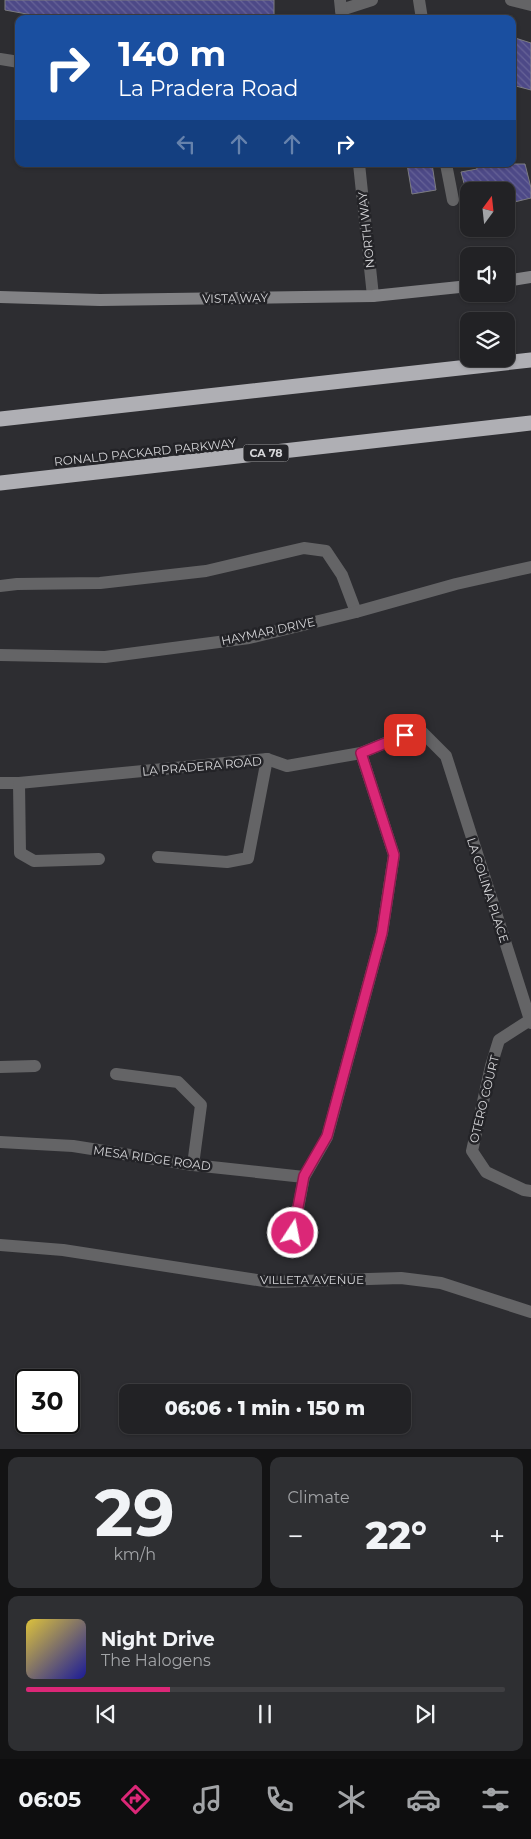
<!DOCTYPE html>
<meta charset="utf-8">
<style>
:root{--surface:#222225;--page:#2e2f32;--text:#f1f3f6;--muted:#a2a4a7;--line:#3f3f42;--accent:#db2777}
body{margin:0;font-family:Montserrat,sans-serif;background:var(--page);color:var(--text);height:100vh;display:flex;flex-direction:column;font-size:19px;white-space:nowrap}
*{box-sizing:border-box;margin:0}
p{font-size:16px;color:var(--muted)}
.icon{flex:none;width:28px;height:28px;fill:none;stroke:currentColor;stroke-width:2;stroke-linecap:round;stroke-linejoin:round}
.map{position:relative;height:1449px;overflow:hidden}
.drawer{display:flex;flex-direction:column;gap:8px;padding:8px;background:#131314;flex:1}
.drawer>*{flex:none}
.top-card{position:absolute;left:15px;top:15px;width:501px;height:152px;border-radius:10px;box-shadow:0 1px 4px #0004,0 0 0 1px var(--line);background:#1a4fa0;color:#fff;overflow:hidden}
.needle{width:32px;rotate:15deg}
.tools{position:absolute;left:460px;top:182px;display:grid;gap:10px}
.tools a{display:grid;place-items:center;width:55px;height:55px;border-radius:10px;background:var(--surface);box-shadow:0 1px 4px #0004,0 0 0 1px var(--line);font-size:25px}
.speed{position:absolute;left:15px;top:1369px;display:flex;gap:10px;font-size:25px;font-weight:700;text-align:center}
.speed>*{display:grid;place-content:center;width:65px;height:65px;border-radius:50%;background:var(--surface);box-shadow:0 1px 4px #0004,0 0 0 1px var(--line);line-height:1}
.speed .limit{border:2px solid #111;border-radius:8px;background:#fff;color:#111}
.pin{position:absolute;display:grid;place-items:center;width:42px;height:42px;color:#fff;margin:-21px;border-radius:10px;box-shadow:0 2px 8px #0006}
.me{position:absolute;width:55px;margin:-28px;rotate:11deg;stroke-linejoin:round;filter:drop-shadow(0 0 4px #0008)}
.turn{display:flex;align-items:center;gap:18px;height:105px;padding:0 20px;font-size:22px}
.turn .icon{width:65px;height:65px;stroke-width:2.5}
.turn b{display:block;font-size:35px;line-height:42px}
.lanes{display:flex;align-items:center;height:48px;padding:0 20px;background:#0003;justify-content:center;gap:25px;direction:ltr}
.lanes .off{opacity:.35}
.big{font-size:38px;font-weight:800;line-height:1.1}
.drawer .card{flex:1;display:flex;flex-direction:column;justify-content:center;gap:8px;min-width:0;padding:0 18px;border-radius:10px;background:var(--page)}
.drawer .dial{align-items:center;gap:0}
.dial b{font-size:65px;line-height:1}
.song{display:flex;align-items:center;gap:15px}
.cover{width:60px;height:60px;border-radius:8px;background:linear-gradient(135deg,hsl(50 70% 55%),hsl(240 70% 35%))}
.played{height:5px;border-radius:2px;background:linear-gradient(90deg,var(--accent) 30%,var(--line) 30%)}
.keys{display:flex;justify-content:space-around;direction:ltr}
.heat{display:flex;justify-content:space-between;align-items:center;font-size:28px;direction:ltr}
.drawer .tiles{flex:1;display:grid;gap:8px;grid-template-columns:1fr 1fr}
.card:last-child{grid-column:span 2}
.trip{position:absolute;left:119px;top:1384px;width:292px;height:50px;border-radius:10px;background:var(--surface);box-shadow:0 1px 4px #0004,0 0 0 1px var(--line);font-weight:800;line-height:50px;text-align:center}
.tabs{display:flex;height:80px;justify-content:space-around;align-items:center;background:#0e0e0f;color:var(--muted)}
.tabs .icon{width:35px;height:35px}
.tabs .active{color:var(--accent)}
.tabs b{font-size:22px;color:var(--text)}
.map>svg:first-child{display:block}
.building{fill:url(#building-back-hatch);stroke:#7c7c81}
.lines{fill:none;stroke-linecap:round;stroke-linejoin:round}
.service{stroke:#646466;stroke-width:12}
.minor{stroke:#646466;stroke-width:12}
.tertiary{stroke:#646466;stroke-width:12}
.secondary{stroke:#828285;stroke-width:12}
.motorway{stroke:#afafb4;stroke-width:15}
.route-casing{stroke:#8e194d;stroke-width:12}
.route{stroke:#db2777;stroke-width:9}
.labels{text-anchor:middle;dominant-baseline:central;stroke-width:5;stroke-linejoin:round;paint-order:stroke}
.shield{fill:#232327;stroke:#a0a0a3;stroke-width:1}
.shield-label{font-size:11px;font-weight:bold;fill:#d5d5d8}
.street-label{font-size:12px;fill:#d5d5d8;stroke:#232327}
</style>
<div class="map">
<svg width="531" height="1449" viewBox="0 0 531 1449">
<defs>
<pattern id="building-back-hatch" width="6" height="6" patternUnits="userSpaceOnUse" patternTransform="scale(1.25)"><rect width="6" height="6" fill="#4d4987"/><path d="M-1 5l2 2M0 0l6 6M5-1l2 2" fill="none" stroke="#666297"/></pattern>
</defs>
<rect width="100%" height="100%" fill="#2d2d31"/>
<g class="building">
<polygon points="5,0 274,0 274,19 54,19 5,10"/>
<polygon points="512,37 531,43 531,90 512,85"/>
<polygon points="407,164 432,164 436,190 412,194"/>
<polygon points="476,164 525,164 531,188 531,198 506,204 506,191 466,191 461,172 477,169"/>
</g>
<g class="lines">
<g class="service">
<polyline points="419,0 422,19"/>
<polyline points="511,0 531,5"/>
<polyline points="341,10 372,0"/>
<polyline points="446,164 453,200"/>
<polyline points="0,586 17,584 100,583 206,571 304,548 326,551 342,575 356,612"/>
<polyline points="0,1245 63,1250 270,1282 401,1278 441,1283 531,1312"/>
</g>
<g class="minor">
<polyline points="340,0 342,19"/>
<polyline points="0,59 19,62"/>
<polyline points="359,164 373,296"/>
<polyline points="0,783 19,783 267,759 287,766 361,753 419,729 446,756 531,1023"/>
<polyline points="19,783 20,853 34,861 99,859"/>
<polyline points="158,857 227,862 248,858 267,759"/>
<polyline points="530,1020 499,1040 491,1066 472,1151 486,1172 524,1190 531,1191"/>
<polyline points="0,1067 35,1066"/>
<polyline points="116,1074 178,1082 201,1105 193,1165"/>
<polyline points="0,1142 73,1146 193,1165 304,1177"/>
<polyline points="290,1251 304,1177 327,1137 382,933 394,855 361,753"/>
</g>
<polyline class="tertiary" points="0,655 105,657 249,638 356,612 456,584 531,567"/>
<g class="secondary">
<polyline points="506,281 531,277"/>
<polyline points="0,297 100,300 373,296 469,286"/>
</g>
<g class="motorway">
<polyline points="0,419 531,360"/>
<polyline points="0,483 531,423"/>
</g>
</g>
<g class="lines">
<g class="route-casing">
<polyline id="route" points="293,1233 304,1176 327,1136 382,933 394,855 361,753 405,735"/>
</g>
<use href="#route" class="route"/>
</g>
<g class="labels">
<rect class="shield" x="243.5" y="444.5" width="45" height="17" rx="4"/>
<g class="shield-label">
<text x="266" y="453">CA 78</text>
</g>
<g class="street-label">
<text transform="translate(366 230) rotate(-96)">NORTH WAY</text>
<text transform="translate(235 298) rotate(-1)">VISTA WAY</text>
<text transform="translate(145 452) rotate(-6)">RONALD PACKARD PARKWAY</text>
<text transform="translate(268 631) rotate(-12)">HAYMAR DRIVE</text>
<text transform="translate(202 766) rotate(-5)">LA PRADERA ROAD</text>
<text transform="translate(488 890) rotate(72)">LA COLINA PLACE</text>
<text transform="translate(484 1099) rotate(-76)">OTERO COURT</text>
<text transform="translate(152 1158) rotate(8)">MESA RIDGE ROAD</text>
<text x="312" y="1279">VILLETA AVENUE</text>
</g>
</g>
</svg>
<div class="tools">
<a><svg class="needle" viewBox="-14 -14 28 28"><path d="M0-13l5 13h-10z" fill="#e53935"/><path d="M0 13l5-13h-10z" fill="#a2a4a7"/></svg></a>
<a><svg class="icon" aria-label="sound" viewBox="0 0 24 24"><path d="M4 9h4l5-4v14l-5-4H4zM17 9q2 3 0 6"/></svg></a>
<a><svg class="icon" aria-label="layers" viewBox="0 0 24 24"><path d="M12 4l9 5-9 5-9-5zM3 14l9 5 9-5"/></svg></a>
</div>
<div class="speed"><div class="limit">30</div></div>
<div class="pin" style="left:405px;top:735px;background:#d93025"><svg class="icon" aria-label="arrive" viewBox="0 0 24 24"><path d="M6 21V4h12l-3 4 3 4H6"/></svg></div>
<svg class="me" style="left:293px;top:1233px" viewBox="-20 -20 40 40"><circle r="17" fill="#db2777" stroke="#fff" stroke-width="3"/><path d="M0-11L8 9 0 5-8 9z" fill="#fff"/></svg>
<div class="trip">06:06 · 1 min · 150 m</div>
<div class="top-card">
<div class="turn"><svg class="icon" aria-label="right" viewBox="0 0 24 24"><path d="M7 20v-9h11M14 6l5 5-5 5"/></svg><div><b>140 m</b>La Pradera Road</div></div>
<div class="lanes"><svg class="icon off" aria-label="left" viewBox="0 0 24 24"><path d="M17 20v-9H6M10 6l-5 5 5 5"/></svg><svg class="icon off" aria-label="ahead" viewBox="0 0 24 24"><path d="M12 20V5M6 11l6-6 6 6"/></svg><svg class="icon off" aria-label="ahead" viewBox="0 0 24 24"><path d="M12 20V5M6 11l6-6 6 6"/></svg><svg class="icon" aria-label="right" viewBox="0 0 24 24"><path d="M7 20v-9h11M14 6l5 5-5 5"/></svg></div>
</div>
</div>
<section class="drawer">
<div class="tiles">
<div class="card dial"><b>29</b><p>km/h</p></div>
<div class="card"><p>Climate</p>
<div class="heat"><a>−</a><b class="big">22°</b><a>+</a></div>
</div>
<div class="card">
<div class="song"><i class="cover"></i><div><b>Night Drive</b><p>The Halogens</p></div></div>
<div class="played"></div>
<div class="keys"><svg class="icon" aria-label="previous" viewBox="0 0 24 24"><path d="M18 5L8 12l10 7zM5 5v14"/></svg><svg class="icon" aria-label="pause" viewBox="0 0 24 24"><path d="M8 5v14M16 5v14"/></svg><svg class="icon" aria-label="next" viewBox="0 0 24 24"><path d="M6 5l10 7-10 7zM19 5v14"/></svg></div>
</div>
</div>
</section>
<nav class="tabs">
<b>06:05</b>
<svg class="icon active" aria-label="directions" viewBox="0 0 24 24"><path d="M12 3l9 9-9 9-9-9zM9 14v-3h6M13 9l2 2-2 2"/></svg>
<svg class="icon" aria-label="music" viewBox="0 0 24 24"><path d="M9 18V5l10-2v13"/><circle cx="6" cy="18" r="3"/><circle cx="16" cy="16" r="3"/></svg>
<svg class="icon" aria-label="phone" viewBox="0 0 24 24"><path d="M5 4h4l2 5-3 2q2 4 5 5l2-3 5 2v4C11 20 4 13 5 4z"/></svg>
<svg class="icon" aria-label="climate" viewBox="0 0 24 24"><path d="M12 3v18M4 7l16 10M4 17L20 7"/></svg>
<svg class="icon" aria-label="car" viewBox="0 0 24 24"><path d="M5 17H2v-5l4-1 3-4h7l3 4 3 1v5h-3M9 17h6M6 11h13"/><circle cx="7" cy="17" r="2"/><circle cx="17" cy="17" r="2"/></svg>
<svg class="icon" aria-label="filters" viewBox="0 0 24 24"><path d="M4 7h16M4 17h16"/><circle cx="9" cy="7" r="2"/><circle cx="15" cy="17" r="2"/></svg>
</nav>
